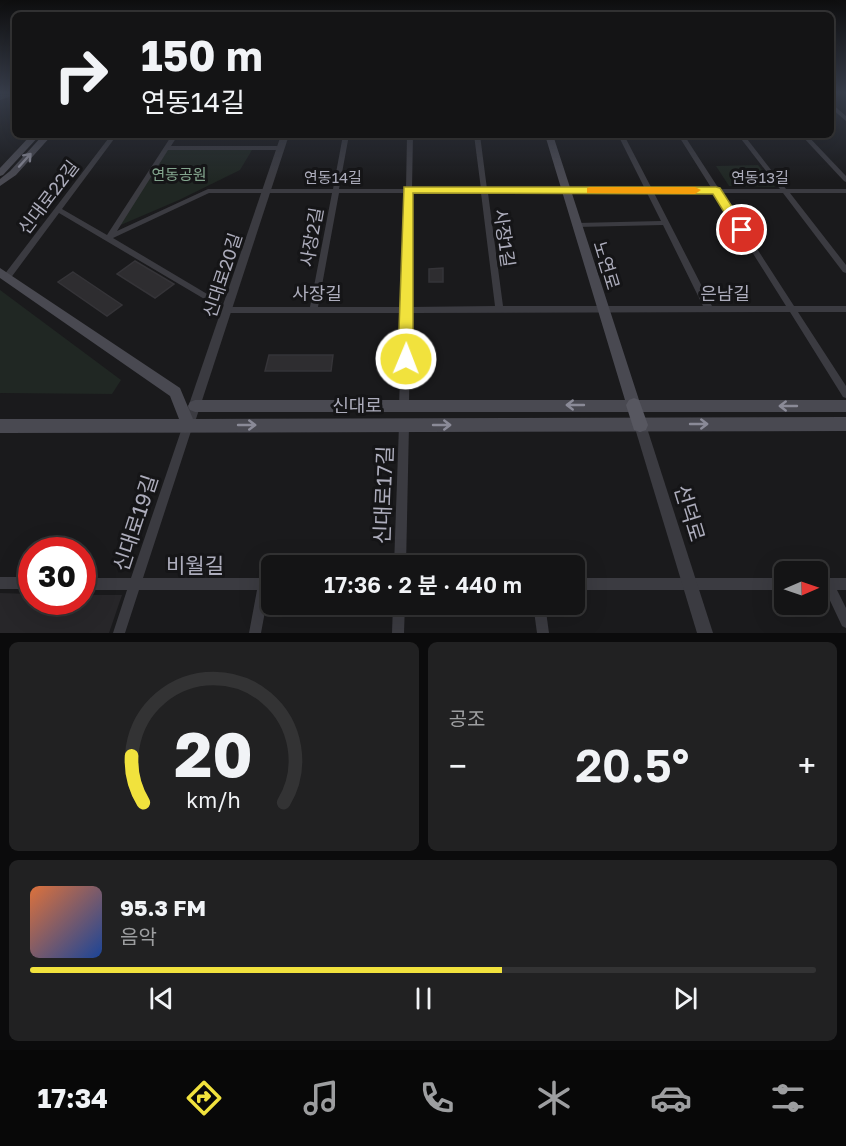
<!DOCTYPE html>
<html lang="ko">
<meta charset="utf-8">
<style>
:root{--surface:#141415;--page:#212122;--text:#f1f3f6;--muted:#9d9ea0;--line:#333334;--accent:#f1e23d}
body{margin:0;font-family:"Golos Text","Noto Sans KR",sans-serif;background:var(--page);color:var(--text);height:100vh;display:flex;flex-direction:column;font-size:22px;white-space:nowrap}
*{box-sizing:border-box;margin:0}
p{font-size:20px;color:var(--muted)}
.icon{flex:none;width:33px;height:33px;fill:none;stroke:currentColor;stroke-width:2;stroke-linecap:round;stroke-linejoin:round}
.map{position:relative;height:633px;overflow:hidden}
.details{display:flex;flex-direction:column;gap:9px;padding:9px;background:#0b0b0c;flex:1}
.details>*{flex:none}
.banner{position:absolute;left:12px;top:12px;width:822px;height:126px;border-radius:9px;box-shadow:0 6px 24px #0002,0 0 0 2px var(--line);background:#141415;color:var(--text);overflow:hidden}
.needle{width:39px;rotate:88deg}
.fabs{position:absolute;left:774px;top:561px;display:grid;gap:12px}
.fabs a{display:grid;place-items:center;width:54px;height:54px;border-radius:9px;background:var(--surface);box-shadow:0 6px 24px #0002,0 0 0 2px var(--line);font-size:30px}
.speed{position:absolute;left:18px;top:537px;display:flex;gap:12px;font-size:30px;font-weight:700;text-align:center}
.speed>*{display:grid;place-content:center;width:78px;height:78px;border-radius:50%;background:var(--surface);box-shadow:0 6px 24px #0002,0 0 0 2px var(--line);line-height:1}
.speed .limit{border:9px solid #d22;background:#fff;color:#111}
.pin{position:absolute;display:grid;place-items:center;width:51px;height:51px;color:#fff;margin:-26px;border:3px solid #fff;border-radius:50%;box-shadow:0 2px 6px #0007}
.me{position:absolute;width:66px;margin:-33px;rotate:1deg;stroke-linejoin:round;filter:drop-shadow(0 0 4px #0008)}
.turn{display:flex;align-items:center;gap:21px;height:126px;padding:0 30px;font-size:27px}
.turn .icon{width:78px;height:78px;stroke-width:2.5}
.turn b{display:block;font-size:42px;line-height:51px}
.big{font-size:45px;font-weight:600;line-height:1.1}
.details .tile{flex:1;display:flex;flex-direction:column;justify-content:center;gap:9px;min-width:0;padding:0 21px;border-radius:9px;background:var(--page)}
.details .dial{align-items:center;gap:0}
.dial svg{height:156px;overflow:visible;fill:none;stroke:var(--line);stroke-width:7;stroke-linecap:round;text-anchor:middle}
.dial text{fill:var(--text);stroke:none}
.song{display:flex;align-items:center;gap:18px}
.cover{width:72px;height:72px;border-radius:9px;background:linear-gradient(135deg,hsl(20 70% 55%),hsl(220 70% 35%))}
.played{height:6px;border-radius:3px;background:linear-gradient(90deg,var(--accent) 60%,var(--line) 60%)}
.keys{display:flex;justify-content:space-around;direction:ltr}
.heat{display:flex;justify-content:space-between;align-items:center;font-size:33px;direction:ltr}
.details .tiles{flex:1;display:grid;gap:9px;grid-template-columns:1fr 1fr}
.tile:last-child{grid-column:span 2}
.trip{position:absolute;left:261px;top:555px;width:324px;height:60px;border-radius:9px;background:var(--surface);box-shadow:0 6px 24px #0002,0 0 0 2px var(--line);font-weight:600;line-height:60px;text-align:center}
.tab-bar{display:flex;height:96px;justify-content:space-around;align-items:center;background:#080808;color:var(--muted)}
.tab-bar .icon{width:42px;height:42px}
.tab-bar .on{color:var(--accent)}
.tab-bar b{font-size:27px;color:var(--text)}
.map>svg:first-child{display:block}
.built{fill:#272629}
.green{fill:#202723}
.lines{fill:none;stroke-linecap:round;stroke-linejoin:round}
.river{fill:#303541;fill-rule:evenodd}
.building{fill:#2e2d30;stroke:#353438;stroke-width:1.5}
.minor{fill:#3b3b41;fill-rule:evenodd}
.tertiary{fill:#3b3b41;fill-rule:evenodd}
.secondary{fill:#494951;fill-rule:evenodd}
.primary{fill:#575760;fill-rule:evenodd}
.oneway{stroke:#8a8a97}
.route{fill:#f1e23d;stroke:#9d9328;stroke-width:1.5}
.slow{fill:#f59e0b}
.labels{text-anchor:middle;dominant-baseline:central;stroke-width:6;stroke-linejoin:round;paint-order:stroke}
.far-park-label{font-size:15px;fill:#84a68f;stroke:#151517}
.far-street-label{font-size:15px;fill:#adadbc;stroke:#151517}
.street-label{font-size:18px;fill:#adadbc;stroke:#151517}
.near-street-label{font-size:21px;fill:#adadbc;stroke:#151517}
</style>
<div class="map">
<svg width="846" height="633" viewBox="0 0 846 633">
<rect width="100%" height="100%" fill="#1a1a1c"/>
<polygon class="built" points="0,593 31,594 32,602 82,602 83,595 122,595 109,633 0,633"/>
<g class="green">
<polygon points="166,150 252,150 240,170 179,200 116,227"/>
<polygon points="758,165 775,187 729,186 716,166"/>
<polygon points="0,290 121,380 112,394 0,393"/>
</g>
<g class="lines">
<polygon class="river" points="0,92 15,92 15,95 0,100"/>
</g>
<g class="building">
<polygon points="135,261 174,284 155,298 117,274"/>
<polygon points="443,268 443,282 429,282 429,269"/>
<polygon points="73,272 122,305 107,316 58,282"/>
<polygon points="269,355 333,355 331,371 265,371"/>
</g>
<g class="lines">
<g class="minor">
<polygon points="831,103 846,116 846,121 831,108"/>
<path d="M 111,135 L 117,135 L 62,209 L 107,235 L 172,135 L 178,135 L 171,146 L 280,146 L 283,148 L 280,150 L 168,150 L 117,231 L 208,189 L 333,189 L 343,135 L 349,135 L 339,189 L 406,189 L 407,135 L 413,135 L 412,189 L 481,189 L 474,135 L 480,135 L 487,189 L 645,189 L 618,135 L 624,135 L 652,189 L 712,189 L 678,135 L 684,135 L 719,189 L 780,189 L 738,135 L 744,135 L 786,189 L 846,189 L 846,193 L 790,193 L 846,265 L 846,273 L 843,272 L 783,193 L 721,193 L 794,306 L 846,306 L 846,312 L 798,312 L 846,386 L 846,398 L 843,397 L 790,312 L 410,313 L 409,407 L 407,410 L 404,411 L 401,410 L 399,407 L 402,313 L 228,313 L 59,213 L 10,279 L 4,279 L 3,277 L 4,275 ZM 209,193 L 332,193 L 310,307 L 229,307 L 113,238 ZM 339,193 L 405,193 L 402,307 L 318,307 ZM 412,193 L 481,193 L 495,306 L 410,307 ZM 488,193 L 647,193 L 661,221 L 577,223 L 574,225 L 577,227 L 663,225 L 703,306 L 503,306 ZM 654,193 L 715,193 L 786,306 L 712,306 Z"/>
<polygon points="801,135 807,135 846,176 846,182 844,181"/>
<polygon points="188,420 191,422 193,425 143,578 272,578 272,590 269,590 261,633 249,633 257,590 139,590 125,633 113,633 127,590 82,590 82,578 131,578 183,425 185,422"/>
<polygon points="404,420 407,422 409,425 406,566 394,566 399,425 401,422"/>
<rect x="0" y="577" width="32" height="12"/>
<rect x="574" y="578" width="210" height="12"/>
<polygon points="818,578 846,578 846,590 837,590 846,608 846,628 842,626 825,590 818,590"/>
<polygon points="393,604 405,604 404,633 392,633"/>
<polygon points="533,604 545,604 549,633 537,633"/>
</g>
<g class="tertiary">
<polygon points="281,135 289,135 194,425 192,429 188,431 184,429 182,425"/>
<polygon points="640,419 644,421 646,425 713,633 697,633 634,425 636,421"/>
</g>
<g class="secondary">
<polygon points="31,135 40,135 3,175 0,176 0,168"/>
<polygon points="43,135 52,135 16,175 0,186 0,179 10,171"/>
<polygon points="545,135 553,135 639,400 846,400 846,412 195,412 190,410 188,406 190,402 195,400 625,400"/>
<polygon points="0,268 180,388 193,419 846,417 846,431 0,433 0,419 179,419 170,396 0,278"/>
</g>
<polygon class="primary" points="634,398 639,400 648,425 646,430 640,432 634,430 626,405 629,400"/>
</g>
<defs><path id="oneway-shaft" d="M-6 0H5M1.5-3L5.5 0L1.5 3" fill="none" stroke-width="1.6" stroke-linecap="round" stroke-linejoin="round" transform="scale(1.5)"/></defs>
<g class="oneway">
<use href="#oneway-shaft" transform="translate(25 160) rotate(-48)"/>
<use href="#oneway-shaft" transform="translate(575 405) rotate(180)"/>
<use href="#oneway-shaft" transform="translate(788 406) rotate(-180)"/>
<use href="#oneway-shaft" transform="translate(699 424)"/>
<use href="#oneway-shaft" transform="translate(247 425)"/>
<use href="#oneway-shaft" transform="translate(442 425)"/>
</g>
<linearGradient id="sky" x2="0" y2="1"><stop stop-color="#0e0e0f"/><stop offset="0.51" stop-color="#383e4b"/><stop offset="1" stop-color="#383e4b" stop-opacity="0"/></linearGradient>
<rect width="846" height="181" fill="url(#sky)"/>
<polygon class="route" points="404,187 716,187 720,188 747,230 746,233 737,233 713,194 413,193 413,359 406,365 398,359"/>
<polygon class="slow" points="590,187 695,187 701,190 695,194 587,193 587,188"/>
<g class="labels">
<g class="far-park-label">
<text x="179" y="174">연동공원</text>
</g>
<g class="far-street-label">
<text x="333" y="177">연동14길</text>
<text x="760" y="177">연동13길</text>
</g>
<g class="street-label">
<text transform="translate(48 197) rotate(-53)">신대로22길</text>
<text transform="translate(311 237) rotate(-80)">사장2길</text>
<text transform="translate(505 238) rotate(82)">사장1길</text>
<text transform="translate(607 265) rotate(73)">노연로</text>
<text transform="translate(222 275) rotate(-72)">신대로20길</text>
<text x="317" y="293">사장길</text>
<text x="725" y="293">은남길</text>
<text x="357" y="405">신대로</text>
</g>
<g class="near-street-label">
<text transform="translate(383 495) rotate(-88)">신대로17길</text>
<text transform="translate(690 513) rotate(73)">선덕로</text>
<text transform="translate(135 523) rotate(-72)">신대로19길</text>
<text x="195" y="565">비월길</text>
</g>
</g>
</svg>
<div class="fabs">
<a><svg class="needle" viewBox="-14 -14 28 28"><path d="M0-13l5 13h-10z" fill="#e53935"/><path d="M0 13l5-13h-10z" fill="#9d9ea0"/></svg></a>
</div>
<div class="speed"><div class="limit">30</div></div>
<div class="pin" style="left:742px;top:230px;background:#d93025"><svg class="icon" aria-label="arrive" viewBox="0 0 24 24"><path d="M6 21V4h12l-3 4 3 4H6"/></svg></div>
<svg class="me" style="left:406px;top:359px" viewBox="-20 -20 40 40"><circle r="17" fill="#f1e23d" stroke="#fff" stroke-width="3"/><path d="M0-11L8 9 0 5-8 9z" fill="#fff"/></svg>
<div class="trip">17:36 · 2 분 · 440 m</div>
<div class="banner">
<div class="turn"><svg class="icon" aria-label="right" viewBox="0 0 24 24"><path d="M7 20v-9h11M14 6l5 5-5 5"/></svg><div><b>150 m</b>연동14길</div></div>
</div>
</div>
<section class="details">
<div class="tiles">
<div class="tile dial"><svg viewBox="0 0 100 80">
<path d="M14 69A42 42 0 1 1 86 69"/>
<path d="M14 69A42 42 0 0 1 8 45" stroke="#f1e23d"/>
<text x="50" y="56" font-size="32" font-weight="700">20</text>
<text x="50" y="72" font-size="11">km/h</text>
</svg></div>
<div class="tile"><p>공조</p>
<div class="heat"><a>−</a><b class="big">20.5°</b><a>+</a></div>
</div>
<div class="tile">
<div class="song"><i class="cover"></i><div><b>95.3 FM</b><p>음악</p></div></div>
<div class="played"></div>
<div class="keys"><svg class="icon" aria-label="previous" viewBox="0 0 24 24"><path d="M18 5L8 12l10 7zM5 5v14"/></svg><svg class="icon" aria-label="pause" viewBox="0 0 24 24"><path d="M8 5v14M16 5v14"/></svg><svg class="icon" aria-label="next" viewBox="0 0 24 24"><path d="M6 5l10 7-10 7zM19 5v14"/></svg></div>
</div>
</div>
</section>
<nav class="tab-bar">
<b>17:34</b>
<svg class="icon on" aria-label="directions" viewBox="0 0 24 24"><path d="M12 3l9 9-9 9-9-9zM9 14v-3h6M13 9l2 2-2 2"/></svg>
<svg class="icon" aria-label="music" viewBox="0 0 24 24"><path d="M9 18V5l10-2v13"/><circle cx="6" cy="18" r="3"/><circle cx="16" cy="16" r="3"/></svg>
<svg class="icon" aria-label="phone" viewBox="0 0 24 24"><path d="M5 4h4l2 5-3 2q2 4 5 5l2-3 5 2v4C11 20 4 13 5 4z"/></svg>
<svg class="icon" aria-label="climate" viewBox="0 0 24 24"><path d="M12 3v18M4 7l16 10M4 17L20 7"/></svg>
<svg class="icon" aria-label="car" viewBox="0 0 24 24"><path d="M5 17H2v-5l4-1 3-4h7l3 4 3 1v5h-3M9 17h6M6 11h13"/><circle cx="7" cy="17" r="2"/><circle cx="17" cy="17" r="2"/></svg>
<svg class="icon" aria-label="filters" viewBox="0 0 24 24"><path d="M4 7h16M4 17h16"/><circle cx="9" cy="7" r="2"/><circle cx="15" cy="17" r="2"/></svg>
</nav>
